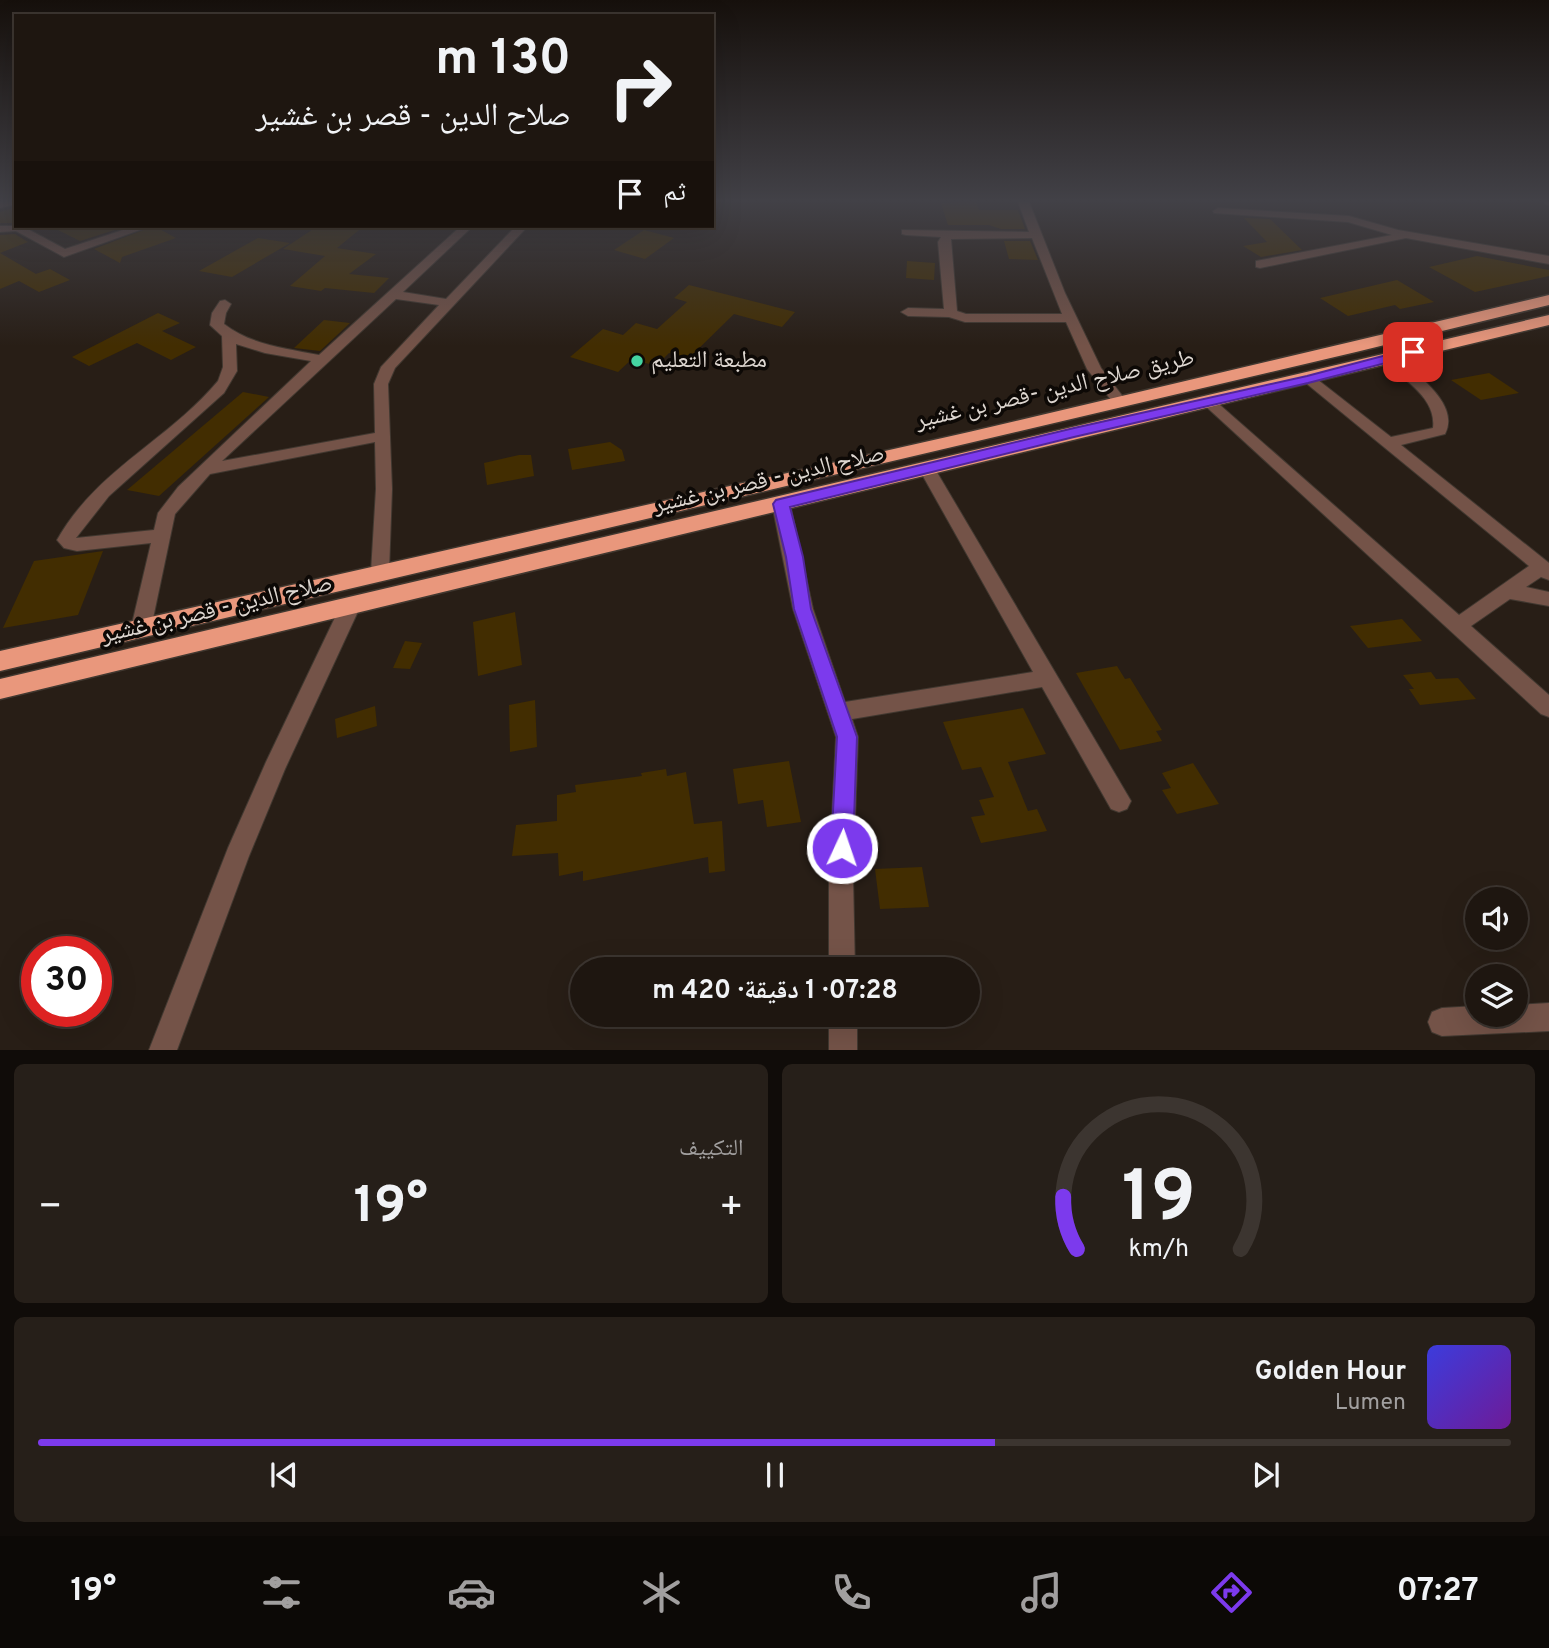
<!DOCTYPE html>
<html lang="ar">
<meta charset="utf-8">
<style>
:root{--surface:#1e1610;--page:#261f19;--text:#f1f3f6;--muted:#a19f9f;--line:#3c3530;--accent:#7c3aed}
body{margin:0;font-family:Overpass,"Noto Naskh Arabic",sans-serif;background:var(--page);color:var(--text);direction:rtl;height:100vh;display:flex;flex-direction:column;font-size:26px;white-space:nowrap}
*{box-sizing:border-box;margin:0}
p{font-size:23px;color:var(--muted)}
.icon{flex:none;width:38px;height:38px;fill:none;stroke:currentColor;stroke-width:2;stroke-linecap:round;stroke-linejoin:round}
.map{position:relative;height:1050px;overflow:hidden;direction:ltr}
.details{display:flex;flex-direction:column;gap:14px;padding:14px;background:#100c09;flex:1}
.details>*{flex:none}
.banner{position:absolute;left:14px;top:14px;width:700px;height:214px;border-radius:0px;box-shadow:0 7px 28px #0002,0 0 0 2px var(--line);direction:rtl;background:#1e1610;color:var(--text);overflow:hidden}
.controls{position:absolute;left:1465px;top:887px;display:grid;gap:14px}
.controls a{display:grid;place-items:center;width:63px;height:63px;border-radius:50%;background:var(--surface);box-shadow:0 7px 28px #0002,0 0 0 2px var(--line);font-size:35px}
.speed{position:absolute;left:21px;top:936px;display:flex;gap:14px;font-size:35px;font-weight:700;text-align:center}
.speed>*{display:grid;place-content:center;width:91px;height:91px;border-radius:50%;background:var(--surface);box-shadow:0 7px 28px #0002,0 0 0 2px var(--line);line-height:1}
.speed .limit{border:10px solid #d22;background:#fff;color:#111}
.pin{position:absolute;display:grid;place-items:center;width:60px;height:60px;color:#fff;margin:-30px;border-radius:14px;box-shadow:0 4px 10px #0006}
.me{position:absolute;width:77px;margin:-38px;rotate:3deg;stroke-linejoin:round;filter:drop-shadow(0 0 5px #0008)}
.turn{display:flex;align-items:center;gap:24px;height:147px;padding:0 28px;font-size:32px}
.turn .icon{width:91px;height:91px;stroke-width:2.5}
.turn b{display:block;font-size:49px;line-height:60px}
.then{display:flex;align-items:center;height:66px;padding:0 28px;background:#0003;gap:14px;font-size:26px}
.big{font-size:52px;font-weight:700;line-height:1.1}
.details .widget{flex:1;display:flex;flex-direction:column;justify-content:center;gap:10px;min-width:0;padding:0 24px;border-radius:10px;background:var(--page)}
.details .dial{align-items:center;gap:0}
.dial svg{height:182px;overflow:visible;fill:none;stroke:var(--line);stroke-width:7;stroke-linecap:round;text-anchor:middle}
.dial text{fill:var(--text);stroke:none}
.song{display:flex;align-items:center;gap:21px}
.cover{width:84px;height:84px;border-radius:10px;background:linear-gradient(135deg,hsl(240 70% 55%),hsl(280 70% 35%))}
.played{height:7px;border-radius:4px;background:linear-gradient(90deg,var(--accent) 65%,var(--line) 65%)}
.keys{display:flex;justify-content:space-around;direction:ltr}
.heat{display:flex;justify-content:space-between;align-items:center;font-size:38px;direction:ltr}
.details .tiles{flex:1;display:grid;gap:14px;grid-template-columns:1fr 1fr}
.widget:last-child{grid-column:span 2}
.trip{position:absolute;left:570px;top:957px;width:410px;height:70px;border-radius:35px;background:var(--surface);box-shadow:0 7px 28px #0002,0 0 0 2px var(--line);font-weight:700;line-height:70px;text-align:center;direction:rtl}
.tab-bar{display:flex;height:112px;justify-content:space-around;align-items:center;background:#0c0906;color:var(--muted)}
.tab-bar .icon{width:49px;height:49px}
.tab-bar .active{color:var(--accent)}
.tab-bar b{font-size:32px;color:var(--text)}
.map>svg:first-child{display:block}
.building{fill:#422d01}
.lines{fill:none;stroke-linecap:round;stroke-linejoin:round}
.minor-casing{stroke:#413830;stroke-width:2}
.highway-casing{stroke:#413830;stroke-width:3}
.minor{fill:#745348;fill-rule:evenodd}
.highway{fill:#e9977c;fill-rule:evenodd}
.route{fill:#7c3aed;stroke:#51269a;stroke-width:2}
.poi-dot{fill:#44d4a0;stroke:#0d0906;stroke-width:2.5}
.labels{text-anchor:middle;dominant-baseline:central;stroke-width:7;stroke-linejoin:round;paint-order:stroke}
.poi-label{font-size:24px;fill:#ddd6d0;stroke:#0d0906;text-anchor:start}
.street-label{font-size:24px;fill:#ddd6d0;stroke:#0d0906}
</style>
<div class="map">
<svg width="1549" height="1050" viewBox="0 0 1549 1050">
<rect width="100%" height="100%" fill="#281e16"/>
<g class="building">
<polygon points="950,199 975,199 979,210 1018,210 1025,229 1001,229 989,225 948,225 941,203 951,203"/>
<polygon points="16,207 16,223 0,223 0,212"/>
<polygon points="1244,218 1270,219 1302,250 1261,257 1243,246 1267,242"/>
<polygon points="50,226 127,226 80,241"/>
<polygon points="154,226 176,238 122,257 120,263 94,249"/>
<polygon points="318,226 364,226 337,248 376,254 349,274 389,278 374,293 325,288 321,291 290,286 325,256 283,249"/>
<polygon points="644,230 674,238 645,259 614,250"/>
<polygon points="15,234 28,242 0,253 0,235"/>
<polygon points="258,238 290,243 232,277 199,271"/>
<polygon points="1004,241 1030,241 1038,260 1009,259"/>
<polygon points="0,253 36,274 27,277 50,269 70,280 39,292 19,281 0,289"/>
<polygon points="1477,256 1549,270 1549,276 1475,292 1429,267"/>
<polygon points="907,261 935,263 934,280 906,278"/>
<polygon points="1397,280 1434,302 1400,309 1395,305 1348,316 1320,298"/>
<polygon points="689,285 795,312 782,327 734,314 688,359 669,353 656,366 632,359 618,372 570,357 603,329 623,335 636,323 657,329 687,302 674,298"/>
<polygon points="158,313 180,323 162,331 196,347 171,360 137,343 89,366 72,357"/>
<polygon points="324,320 350,323 320,351 294,348"/>
<polygon points="1489,373 1519,393 1481,400 1451,380"/>
<polygon points="243,392 269,397 159,496 127,490"/>
<polygon points="610,442 622,450 625,461 572,470 568,449"/>
<polygon points="519,455 531,455 534,476 487,485 484,463"/>
<polygon points="103,551 78,615 3,628 34,561"/>
<polygon points="515,612 522,665 478,676 473,622"/>
<polygon points="1402,619 1422,641 1368,648 1350,626"/>
<polygon points="405,641 422,643 410,669 393,668"/>
<polygon points="1117,666 1125,679 1130,678 1162,730 1156,731 1162,741 1120,750 1076,673"/>
<polygon points="1431,672 1436,679 1458,678 1476,699 1420,705 1409,689 1414,689 1403,675"/>
<polygon points="535,700 537,747 510,752 509,705"/>
<polygon points="375,706 377,726 337,738 335,719"/>
<polygon points="1023,708 1046,754 1008,762 1028,811 1037,809 1047,831 981,843 971,817 985,815 979,800 994,797 981,767 962,770 943,722"/>
<polygon points="789,761 801,822 767,827 763,800 738,804 733,769"/>
<polygon points="1193,763 1219,804 1177,814 1162,790 1171,788 1162,773"/>
<polygon points="666,769 667,776 686,772 694,824 722,821 725,871 709,873 708,857 583,881 583,871 559,876 558,853 512,856 516,825 557,821 557,795 576,792 575,785 642,776 641,773"/>
<polygon points="922,867 929,907 880,909 875,869"/>
</g>
<g class="lines">
<g class="minor-casing">
<g id="minor">
<polygon points="7,199 16,199 16,204 0,208 0,202"/>
<path d="M 1017,199 L 1028,199 L 1065,293 L 1101,368 L 1127,402 L 1125,405 L 1115,405 L 1087,369 L 1066,322 L 965,322 L 949,317 L 908,316 L 901,312 L 908,308 L 944,309 L 938,242 L 941,237 L 906,235 L 902,234 L 902,230 L 1029,232 ZM 1032,238 L 1062,314 L 966,314 L 957,311 L 951,239 Z"/>
<polygon points="1543,199 1549,199 1549,205 1545,204"/>
<polygon points="1218,208 1349,216 1398,230 1549,256 1549,264 1406,238 1260,268 1256,267 1256,261 1392,235 1348,222 1214,213 1213,211"/>
<polygon points="0,226 22,226 65,249 135,226 151,226 64,257 16,231 0,232"/>
<path d="M 461,226 L 473,226 L 403,292 L 446,299 L 516,226 L 528,226 L 395,368 L 388,384 L 392,489 L 389,572 L 387,577 L 373,577 L 371,572 L 376,489 L 375,442 L 210,474 L 175,514 L 151,628 L 148,633 L 141,636 L 134,633 L 131,628 L 151,543 L 77,551 L 64,548 L 57,540 C 97,469 169,440 218,381 L 223,367 L 222,336 L 210,325 L 212,313 L 220,301 L 225,300 L 231,304 L 226,313 L 224,324 C 251,345 285,348 319,355 ZM 396,299 L 439,305 L 381,367 L 374,384 L 375,433 L 222,461 ZM 236,344 L 265,353 L 311,361 L 178,487 L 158,513 L 154,530 L 76,538 L 109,496 L 224,393 L 237,371 Z"/>
<path d="M 1390,354 L 1395,355 C 1414,373 1461,403 1445,434 L 1401,445 L 1549,563 L 1549,580 L 1541,577 L 1526,587 L 1549,592 L 1549,606 L 1510,599 L 1471,626 L 1549,695 L 1549,717 L 1541,714 L 1200,401 L 1207,397 L 1212,398 L 1459,615 L 1529,566 L 1301,379 L 1308,375 L 1313,376 L 1391,437 L 1433,428 C 1437,396 1400,379 1383,358 Z"/>
<polygon points="927,464 935,469 1131,801 1127,809 1119,812 1111,809 1042,687 852,719 858,737 853,876 855,970 829,970 829,876 836,737 793,609 772,504 775,500 787,500 790,504 813,609 845,702 1033,672 919,469"/>
<polygon points="351,598 358,600 361,605 285,769 249,856 177,1050 149,1050 228,848 266,762 341,605 344,600"/>
<polygon points="1549,1003 1549,1031 1442,1036 1432,1032 1428,1022 1432,1012 1442,1008 1477,1006 1477,1015 1516,1015 1516,1005"/>
<rect x="829" y="1015" width="28" height="35"/>
</g>
</g>
<g class="highway-casing">
<g id="highway">
<polygon points="1549,295 1549,305 1356,352 0,671 0,651 969,432"/>
<polygon points="1549,315 1549,325 0,699 0,679"/>
</g>
</g>
<use href="#minor" class="minor"/>
<use href="#highway" class="highway"/>
</g>
<linearGradient id="sky" x2="0" y2="1"><stop stop-color="#16100c"/><stop offset="0.58" stop-color="#424147"/><stop offset="1" stop-color="#424147" stop-opacity="0"/></linearGradient>
<rect width="1549" height="346" fill="url(#sky)"/>
<polygon class="route" points="1413,348 1417,349 1417,355 1308,383 1074,437 790,507 803,557 811,609 857,737 853,848 850,856 842,859 834,856 831,848 837,737 794,609 786,557 773,504 776,500 1074,428 1307,376"/>
<circle class="poi-dot" cx="637" cy="361" r="7"/>
<g class="labels">
<g class="poi-label">
<text x="651" y="361">مطبعة التعليم</text>
</g>
<g class="street-label">
<text transform="translate(1055 390) rotate(-13)">طريق صلاح الدين -قصر بن غشير</text>
<text transform="translate(769 480) rotate(-13)">صلاح الدين - قصر بن غشير</text>
<text transform="translate(217 610) rotate(-13)">صلاح الدين - قصر بن غشير</text>
</g>
</g>
</svg>
<div class="controls">
<a><svg class="icon" aria-label="sound" viewBox="0 0 24 24"><path d="M4 9h4l5-4v14l-5-4H4zM17 9q2 3 0 6"/></svg></a>
<a><svg class="icon" aria-label="layers" viewBox="0 0 24 24"><path d="M12 4l9 5-9 5-9-5zM3 14l9 5 9-5"/></svg></a>
</div>
<div class="speed"><div class="limit">30</div></div>
<div class="pin" style="left:1413px;top:352px;background:#d93025"><svg class="icon" aria-label="arrive" viewBox="0 0 24 24"><path d="M6 21V4h12l-3 4 3 4H6"/></svg></div>
<svg class="me" style="left:842px;top:848px" viewBox="-20 -20 40 40"><circle r="17" fill="#7c3aed" stroke="#fff" stroke-width="3"/><path d="M0-11L8 9 0 5-8 9z" fill="#fff"/></svg>
<div class="trip">07:28 · 1 دقيقة · 420 m</div>
<div class="banner">
<div class="turn"><svg class="icon" aria-label="right" viewBox="0 0 24 24"><path d="M7 20v-9h11M14 6l5 5-5 5"/></svg><div><b>130 m</b>صلاح الدين - قصر بن غشير</div></div>
<div class="then">ثم<svg class="icon" aria-label="arrive" viewBox="0 0 24 24"><path d="M6 21V4h12l-3 4 3 4H6"/></svg></div>
</div>
</div>
<section class="details">
<div class="tiles">
<div class="widget dial"><svg viewBox="0 0 100 80">
<path d="M14 69A42 42 0 1 1 86 69"/>
<path d="M14 69A42 42 0 0 1 8 46" stroke="#7c3aed"/>
<text x="50" y="56" font-size="32" font-weight="700">19</text>
<text x="50" y="72" font-size="11">km/h</text>
</svg></div>
<div class="widget"><p>التكييف</p>
<div class="heat"><a>−</a><b class="big">19°</b><a>+</a></div>
</div>
<div class="widget">
<div class="song"><i class="cover"></i><div><b>Golden Hour</b><p>Lumen</p></div></div>
<div class="played"></div>
<div class="keys"><svg class="icon" aria-label="previous" viewBox="0 0 24 24"><path d="M18 5L8 12l10 7zM5 5v14"/></svg><svg class="icon" aria-label="pause" viewBox="0 0 24 24"><path d="M8 5v14M16 5v14"/></svg><svg class="icon" aria-label="next" viewBox="0 0 24 24"><path d="M6 5l10 7-10 7zM19 5v14"/></svg></div>
</div>
</div>
</section>
<nav class="tab-bar">
<b>07:27</b>
<svg class="icon active" aria-label="directions" viewBox="0 0 24 24"><path d="M12 3l9 9-9 9-9-9zM9 14v-3h6M13 9l2 2-2 2"/></svg>
<svg class="icon" aria-label="music" viewBox="0 0 24 24"><path d="M9 18V5l10-2v13"/><circle cx="6" cy="18" r="3"/><circle cx="16" cy="16" r="3"/></svg>
<svg class="icon" aria-label="phone" viewBox="0 0 24 24"><path d="M5 4h4l2 5-3 2q2 4 5 5l2-3 5 2v4C11 20 4 13 5 4z"/></svg>
<svg class="icon" aria-label="climate" viewBox="0 0 24 24"><path d="M12 3v18M4 7l16 10M4 17L20 7"/></svg>
<svg class="icon" aria-label="car" viewBox="0 0 24 24"><path d="M5 17H2v-5l4-1 3-4h7l3 4 3 1v5h-3M9 17h6M6 11h13"/><circle cx="7" cy="17" r="2"/><circle cx="17" cy="17" r="2"/></svg>
<svg class="icon" aria-label="filters" viewBox="0 0 24 24"><path d="M4 7h16M4 17h16"/><circle cx="9" cy="7" r="2"/><circle cx="15" cy="17" r="2"/></svg>
<b>19°</b>
</nav>
